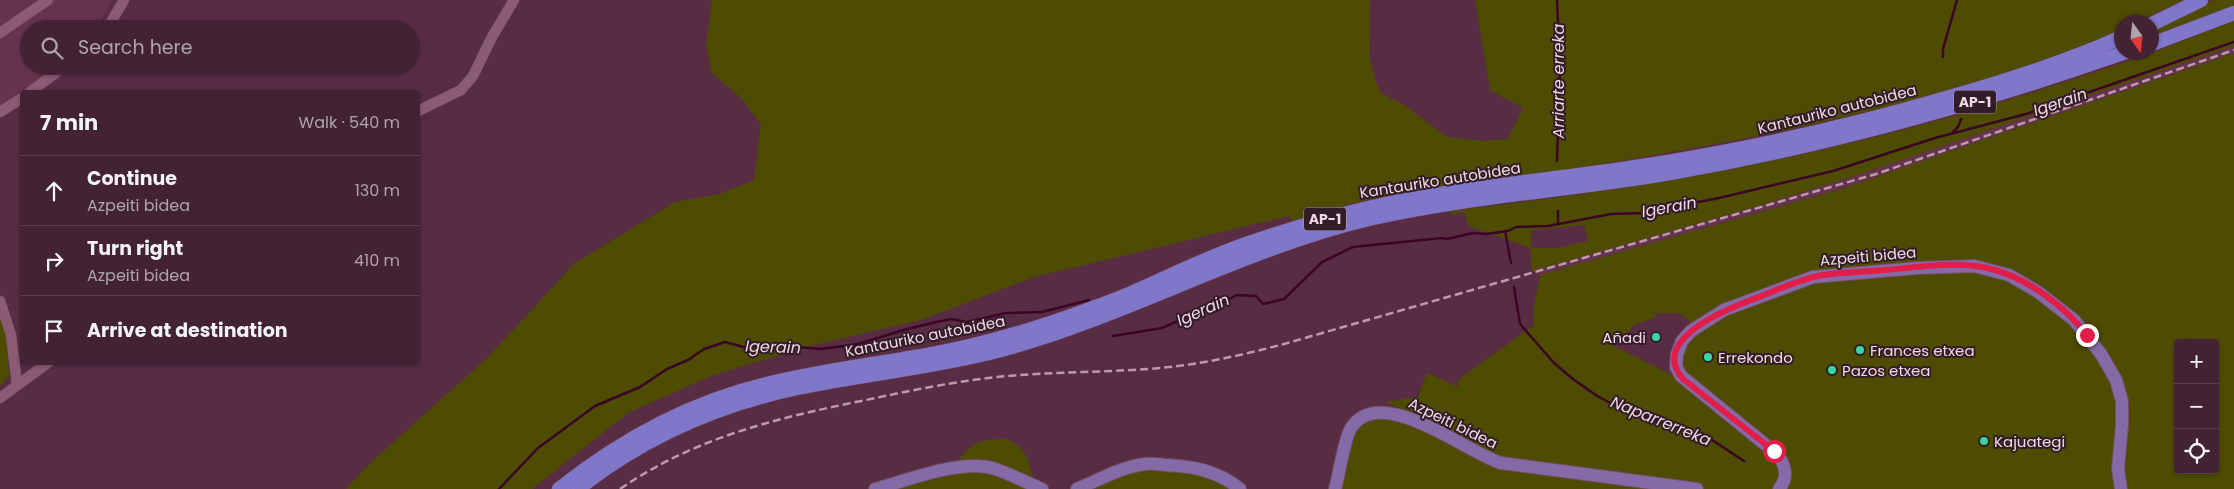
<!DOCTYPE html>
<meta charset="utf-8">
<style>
body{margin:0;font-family:Poppins,sans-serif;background:#492a3b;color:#f1f3f6}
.controls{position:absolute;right:15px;bottom:15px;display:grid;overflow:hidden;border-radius:5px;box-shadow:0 1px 4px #0004}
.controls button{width:45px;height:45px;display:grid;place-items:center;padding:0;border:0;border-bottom:1px solid #5a3f4e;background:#422233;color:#f1f3f6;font:25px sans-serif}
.compass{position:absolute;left:2114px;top:15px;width:45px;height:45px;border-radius:50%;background:#422233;box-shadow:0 1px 4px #0004;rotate:165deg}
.stop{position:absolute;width:15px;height:15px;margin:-11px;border:4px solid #e11d48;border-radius:50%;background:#fff}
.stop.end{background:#e11d48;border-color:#fff;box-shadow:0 1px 5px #0008}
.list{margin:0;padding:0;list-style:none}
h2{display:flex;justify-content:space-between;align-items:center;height:65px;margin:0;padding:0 20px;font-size:21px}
h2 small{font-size:16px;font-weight:400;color:#aea4ac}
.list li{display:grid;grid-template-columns:32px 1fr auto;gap:15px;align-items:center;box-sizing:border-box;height:70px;padding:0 20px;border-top:1px solid #5a3f4e}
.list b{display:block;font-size:19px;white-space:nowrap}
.list p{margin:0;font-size:16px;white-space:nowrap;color:#aea4ac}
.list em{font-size:16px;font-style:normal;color:#aea4ac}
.icon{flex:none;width:28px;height:28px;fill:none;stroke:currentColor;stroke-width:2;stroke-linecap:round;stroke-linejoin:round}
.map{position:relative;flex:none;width:2234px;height:489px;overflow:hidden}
.search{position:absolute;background:#422233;box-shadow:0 1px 4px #0004;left:20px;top:20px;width:400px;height:55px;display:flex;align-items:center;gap:12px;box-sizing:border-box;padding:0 18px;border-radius:28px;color:#aea4ac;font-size:19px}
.panel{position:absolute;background:#422233;box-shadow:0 1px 4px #0004;left:20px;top:90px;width:400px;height:275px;border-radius:5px}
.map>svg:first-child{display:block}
.built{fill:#66334f}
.green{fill:#4e4c00;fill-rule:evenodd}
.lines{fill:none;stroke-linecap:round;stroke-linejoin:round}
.stream{stroke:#3c0527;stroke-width:2.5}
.minor-casing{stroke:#734e62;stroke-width:11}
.major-casing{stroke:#734e62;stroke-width:14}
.highway-casing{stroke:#734e62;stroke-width:15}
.minor{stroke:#8b5b74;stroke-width:10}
.major{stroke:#846ba8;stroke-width:12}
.highway{stroke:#8076ca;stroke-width:14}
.rail{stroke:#bb9aaa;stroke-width:2.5;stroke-dasharray:8 4;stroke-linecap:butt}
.route{stroke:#e11d48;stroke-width:6}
.poi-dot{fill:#39d4a5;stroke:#311d27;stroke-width:2}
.labels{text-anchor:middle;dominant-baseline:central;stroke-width:4;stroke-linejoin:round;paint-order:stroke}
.shield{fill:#311d27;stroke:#b99fab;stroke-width:1}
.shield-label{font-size:14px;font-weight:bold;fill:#f3d7e4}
.street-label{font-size:15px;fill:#f3d7e4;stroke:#311d27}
.poi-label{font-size:15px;fill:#f3d7e4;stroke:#311d27;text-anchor:start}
.water-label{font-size:16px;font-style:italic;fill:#f3d6e4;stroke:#311d27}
</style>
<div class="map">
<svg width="2234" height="489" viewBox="0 0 2234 489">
<rect width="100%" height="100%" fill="#582d44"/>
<!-- built -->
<g class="built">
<path d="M0,0H112L97,29H29V66H56L0,108Z"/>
<path d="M2234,46V53L1841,189L1540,275L1532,271L1755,207L1858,175Z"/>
</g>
<!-- green -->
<g class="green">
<path d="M712,0H1370L1369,54L1376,83L1381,93L1404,105L1447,137L1484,141L1508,139L1523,108L1490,90L1475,0H2184L2137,22H2122L2121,30C1949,102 1762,138 1578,168C1529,177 1479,180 1430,188C1383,194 1337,207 1292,221L1289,216L1034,277L921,320L809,346L711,376L628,413L532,489H346L366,467L488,357L575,263L675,202L720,194L754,180L761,125L743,100L712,73L706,45Z"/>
<path d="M2214,0H2234V7L2152,38V30Z"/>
<path d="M2234,21V46L1858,175L1755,207L1532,271L1530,248L1469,226L1463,211L1453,216L1449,211C1585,195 1721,175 1855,142C1955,118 2054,87 2151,53C2177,43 2207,31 2234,21ZM1584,225L1588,241L1557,248H1531V230Z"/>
<path d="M2234,53V489H1331L1356,425L1408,412L1386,402L1418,397L1427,373L1458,387V380L1534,325V306L1540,275L1841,189ZM1655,313H1679L1696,326L1676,367L1684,381L1612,345L1632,328V326L1656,317ZM2178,343H2215V470H2178Z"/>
<path d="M0,318L6,334L9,376L0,386Z"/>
<path d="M1005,439C1033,449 1026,467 1038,489H891L949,476C966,448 970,439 1005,439Z"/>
<path d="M1166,467L1212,477L1230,489H1084L1129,471Z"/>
</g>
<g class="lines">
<!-- stream -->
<g class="stream">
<path d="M1557,0L1560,64L1557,161"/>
<path d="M1943,57V49L1957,0"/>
<path d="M1953,132L1958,127L1961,119"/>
<path d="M1558,211V224"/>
<path d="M1505,231L1511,263"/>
<path d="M1514,287L1520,324L1554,363L1573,379L1597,396L1620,408L1709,438L1744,461"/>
<path d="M1113,336L1162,328L1198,312L1212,308L1237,295L1256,296L1263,304L1284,299L1322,262L1353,247L1442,238L1447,239L1473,233L1486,234L1508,231L1516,227L1548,226L1611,214L1642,213L1719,198L1833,171L1935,138L2026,114L2234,42"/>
<path d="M499,489L538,448L595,406L640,387L667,369L688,360L704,349L725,342L747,348L762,344L820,349L836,347L858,344L907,329L941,321L951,319L967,322L1006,313L1042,312L1089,300"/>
</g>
<defs>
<g id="minor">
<path d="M107,29L124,0"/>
<path d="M0,33L48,0"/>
<path d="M30,92L65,66"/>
<path d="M418,111L461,90L473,76L492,37L514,0"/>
<path d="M0,112L22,98"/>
<path d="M0,301L11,335L17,385"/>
<path d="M0,398L49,362"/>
</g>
<g id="major">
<path d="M875,489C906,481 961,459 992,468C1009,473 1025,482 1042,489"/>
<path d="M1077,489C1099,480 1121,467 1145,464C1151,463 1158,464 1165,465C1193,466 1218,471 1240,489"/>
<path d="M1335,489C1339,475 1344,441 1350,430C1377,380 1467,453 1501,463L1697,489"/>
<path d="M1779,489C1789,477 1786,466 1777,454L1681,376L1676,367L1677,354L1682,341L1691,331L1724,310L1813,277L1917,268L1974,266L2009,275L2038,292L2074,320L2101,354L2116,380L2122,401V425L2118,469L2121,489"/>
</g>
<g id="highway">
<path d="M2152,24L2201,0"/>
<path d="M2152,44L2234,13"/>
<path d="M559,489C622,439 692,401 771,383C845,365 923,360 997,339C1039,328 1081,313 1122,297C1162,280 1201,260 1243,245C1287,230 1331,216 1377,206C1460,187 1545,181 1629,168C1735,152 1840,129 1943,99C2003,82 2064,63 2122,37"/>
<path d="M578,489C642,438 718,405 797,388C864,374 931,368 997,351C1126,317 1243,248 1373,218C1470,196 1572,190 1670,173C1826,146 1977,104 2126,52"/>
</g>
</defs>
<!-- minor casing -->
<use href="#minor" class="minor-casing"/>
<!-- major casing -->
<use href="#major" class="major-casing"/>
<!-- highway casing -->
<use href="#highway" class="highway-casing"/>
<!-- minor -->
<use href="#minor" class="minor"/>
<!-- major -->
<use href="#major" class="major"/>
<!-- highway -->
<use href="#highway" class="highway"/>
<!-- rail -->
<path class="rail" d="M620,489C696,437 777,418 866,400C917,389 967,379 1019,375C1062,372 1104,372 1147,369C1194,366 1239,356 1284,344L1876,174L2234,50"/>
</g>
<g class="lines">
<!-- route -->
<path class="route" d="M1774,451L1683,379C1646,337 1737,305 1764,295C1781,288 1799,280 1818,276C1840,272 1863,272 1886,270C1921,267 1960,260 1995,270C2030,280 2065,307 2087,335"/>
</g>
<!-- markers -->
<g class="poi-dot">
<circle cx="1656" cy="337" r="5"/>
<circle cx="1860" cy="350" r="5"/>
<circle cx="1708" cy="357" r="5"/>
<circle cx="1832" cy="370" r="5"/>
<circle cx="1984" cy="441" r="5"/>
</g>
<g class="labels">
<!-- shield labels -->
<g class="shield">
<rect x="1954" y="90.5" width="42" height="23" rx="4"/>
<rect x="1304" y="207.5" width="42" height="23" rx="4"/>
</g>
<g class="shield-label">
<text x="1975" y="102">AP-1</text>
<text x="1325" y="219">AP-1</text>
</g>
<!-- street labels -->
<g class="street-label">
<text transform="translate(1837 109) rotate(-14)">Kantauriko autobidea</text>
<text transform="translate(1440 180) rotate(-9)">Kantauriko autobidea</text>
<text transform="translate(1868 256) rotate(-5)">Azpeiti bidea</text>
<text transform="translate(925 336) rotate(-11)">Kantauriko autobidea</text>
<text transform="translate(1453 423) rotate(26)">Azpeiti bidea</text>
</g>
<!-- poi labels -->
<g class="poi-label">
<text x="1646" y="337" text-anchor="end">Añadi</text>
<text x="1870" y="350">Frances etxea</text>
<text x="1718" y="357">Errekondo</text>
<text x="1842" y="370">Pazos etxea</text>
<text x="1994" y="441">Kajuategi</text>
</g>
<!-- water labels -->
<g class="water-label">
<text transform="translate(1558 81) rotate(-90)">Arriarte erreka</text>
<text transform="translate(2060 102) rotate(-19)">Igerain</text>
<text transform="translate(1669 207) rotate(-10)">Igerain</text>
<text transform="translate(1203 310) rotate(-24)">Igerain</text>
<text transform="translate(773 347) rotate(2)">Igerain</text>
<text transform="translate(1661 421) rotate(22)">Naparrerreka</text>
</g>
</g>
</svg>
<div class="controls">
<button>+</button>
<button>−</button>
<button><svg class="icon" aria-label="locate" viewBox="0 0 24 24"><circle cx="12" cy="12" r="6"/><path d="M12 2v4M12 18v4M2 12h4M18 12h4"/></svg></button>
</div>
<svg class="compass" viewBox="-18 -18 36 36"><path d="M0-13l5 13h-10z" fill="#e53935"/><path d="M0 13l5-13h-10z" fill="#aea4ac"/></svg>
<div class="stop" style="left:1774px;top:451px"></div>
<div class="stop end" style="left:2087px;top:335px"></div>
<div class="search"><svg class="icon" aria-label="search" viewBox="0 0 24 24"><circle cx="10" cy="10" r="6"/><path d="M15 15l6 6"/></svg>Search here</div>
<section class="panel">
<h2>7 min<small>Walk · 540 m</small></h2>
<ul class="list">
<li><svg class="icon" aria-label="ahead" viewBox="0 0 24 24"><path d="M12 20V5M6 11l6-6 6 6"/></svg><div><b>Continue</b><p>Azpeiti bidea</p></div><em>130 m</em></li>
<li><svg class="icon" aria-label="right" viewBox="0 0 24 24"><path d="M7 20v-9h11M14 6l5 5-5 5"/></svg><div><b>Turn right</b><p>Azpeiti bidea</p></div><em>410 m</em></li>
<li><svg class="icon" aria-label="arrive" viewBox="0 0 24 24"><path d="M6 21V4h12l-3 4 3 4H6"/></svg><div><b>Arrive at destination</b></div></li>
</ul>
</section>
</div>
